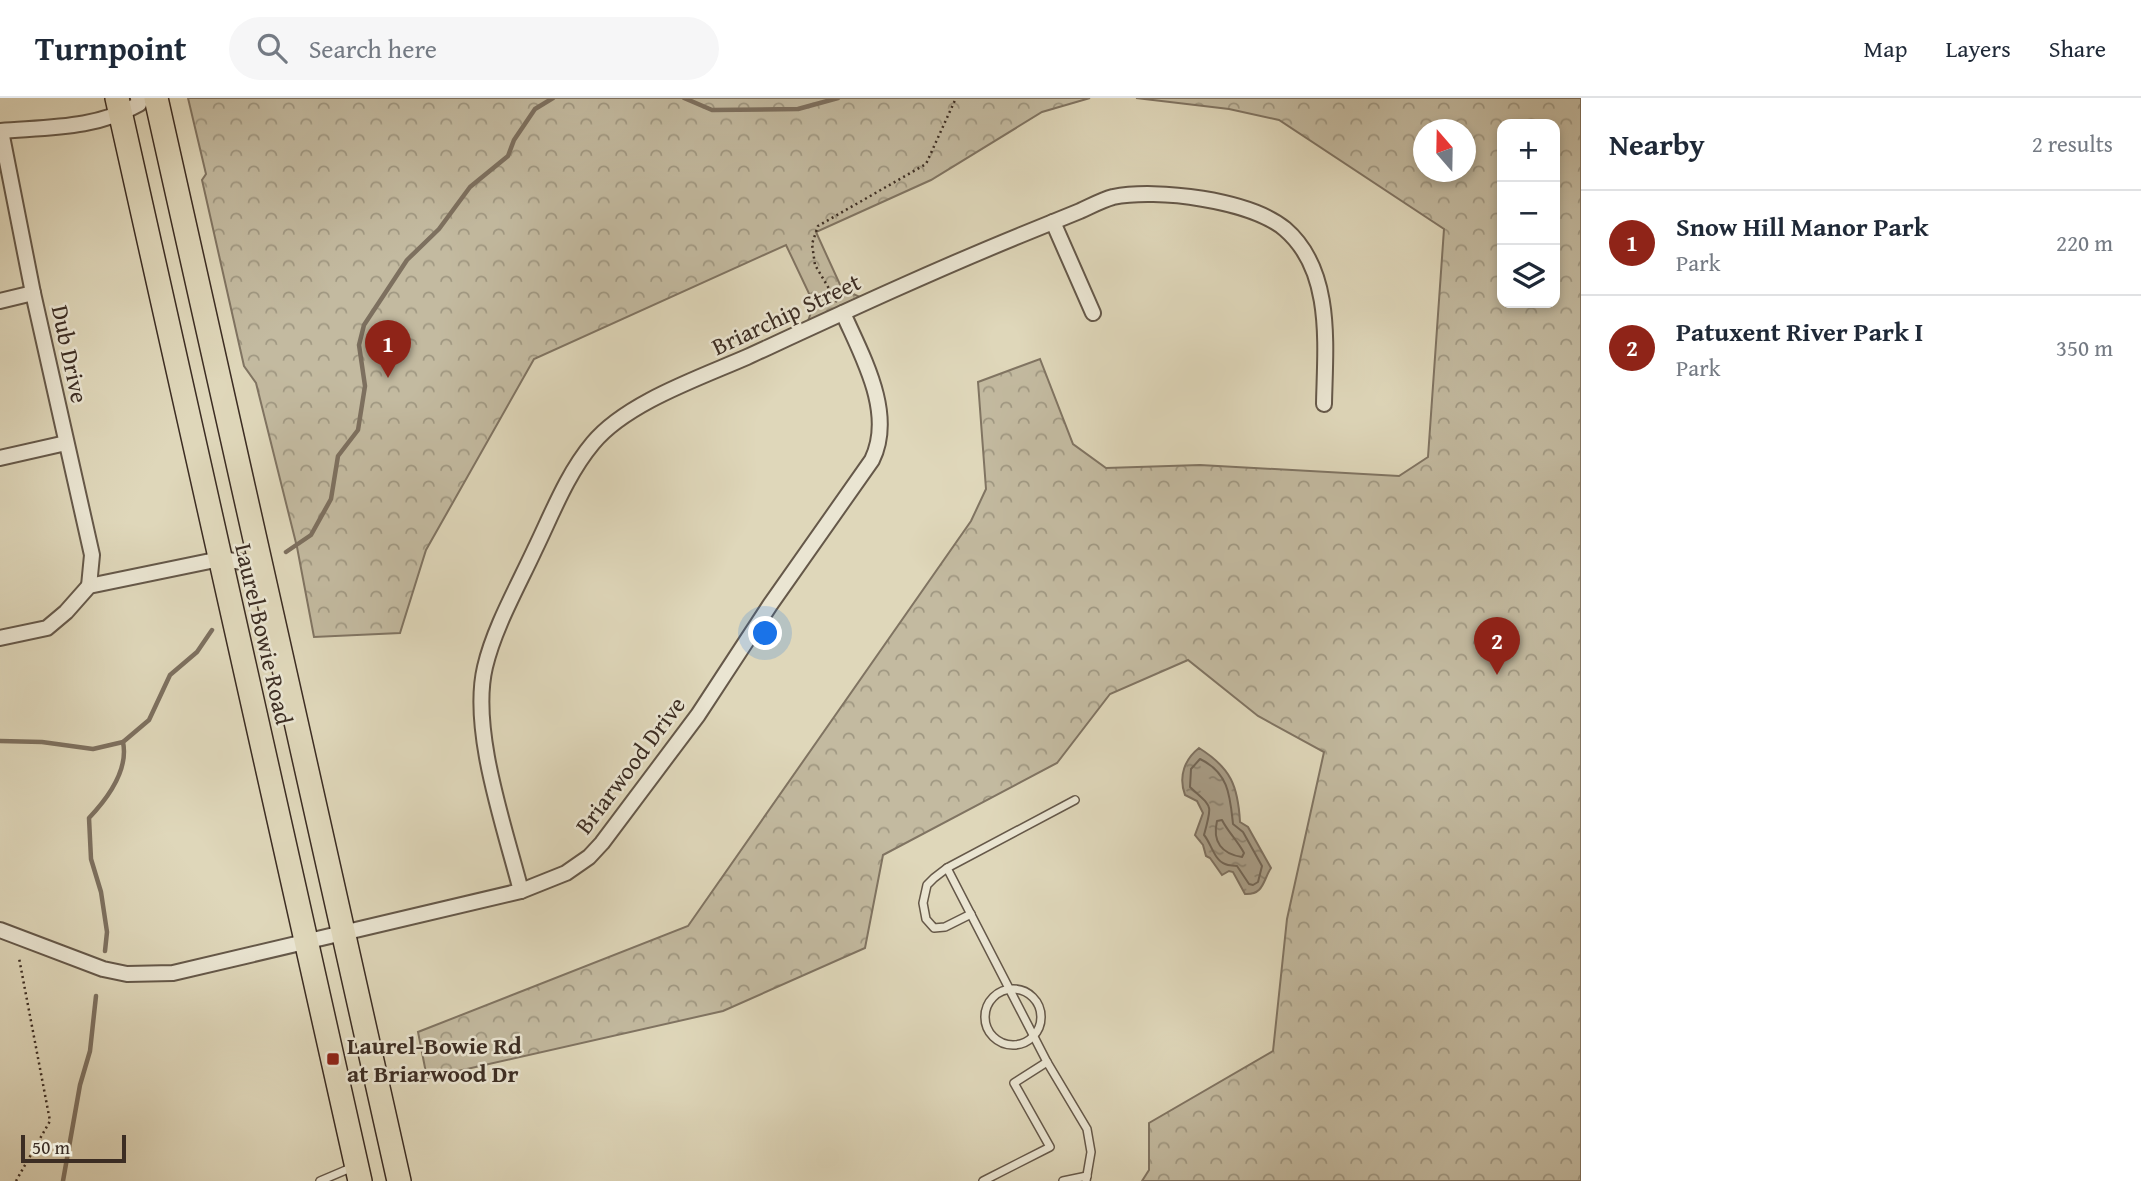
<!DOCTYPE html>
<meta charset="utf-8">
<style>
body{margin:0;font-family:"Gentium Book Plus",serif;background:#f6f6f7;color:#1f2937}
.controls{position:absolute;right:21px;top:21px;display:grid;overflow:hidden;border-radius:14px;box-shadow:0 4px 10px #0003}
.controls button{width:63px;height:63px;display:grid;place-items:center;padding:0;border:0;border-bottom:2px solid #e0e1e3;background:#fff;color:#1f2937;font:35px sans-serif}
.compass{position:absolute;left:1413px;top:21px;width:63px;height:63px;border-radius:50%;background:#fff;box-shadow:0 4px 10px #0003;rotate:340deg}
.scale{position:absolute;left:21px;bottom:18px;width:105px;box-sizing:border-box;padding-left:7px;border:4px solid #3c2d23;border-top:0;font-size:19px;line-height:24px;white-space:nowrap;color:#3c2d23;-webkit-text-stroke:5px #eae5d2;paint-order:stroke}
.you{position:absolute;left:766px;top:536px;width:24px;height:24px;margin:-18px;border:5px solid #fff;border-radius:50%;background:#1a73e8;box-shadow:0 0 0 10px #1a73e833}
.badge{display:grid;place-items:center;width:46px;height:46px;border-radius:50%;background:#8f2418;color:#fff;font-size:23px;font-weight:700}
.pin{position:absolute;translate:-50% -58px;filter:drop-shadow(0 2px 4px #0008)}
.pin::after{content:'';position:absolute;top:37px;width:24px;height:21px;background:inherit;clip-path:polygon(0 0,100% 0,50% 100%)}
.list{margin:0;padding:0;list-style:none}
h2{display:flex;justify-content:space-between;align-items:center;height:91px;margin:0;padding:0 28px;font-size:30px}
h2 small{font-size:23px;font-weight:400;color:#747a83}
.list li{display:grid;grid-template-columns:46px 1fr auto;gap:21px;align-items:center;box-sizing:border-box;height:105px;padding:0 28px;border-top:2px solid #e0e1e3}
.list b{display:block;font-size:26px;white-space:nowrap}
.list p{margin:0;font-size:23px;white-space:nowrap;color:#747a83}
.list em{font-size:23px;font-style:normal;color:#747a83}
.icon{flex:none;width:38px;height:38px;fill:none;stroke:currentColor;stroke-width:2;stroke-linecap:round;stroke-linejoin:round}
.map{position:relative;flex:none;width:1581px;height:1083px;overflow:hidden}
header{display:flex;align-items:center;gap:42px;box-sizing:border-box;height:98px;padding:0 35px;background:#fff;border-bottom:2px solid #e0e1e3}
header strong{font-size:33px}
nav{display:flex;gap:38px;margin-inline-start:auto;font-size:24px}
.search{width:490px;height:63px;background:#f6f6f7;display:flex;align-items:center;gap:18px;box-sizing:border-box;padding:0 24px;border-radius:38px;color:#747a83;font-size:26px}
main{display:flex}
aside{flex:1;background:#fff}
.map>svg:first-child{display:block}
.forest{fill:url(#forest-crowns);stroke:#807462;stroke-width:2;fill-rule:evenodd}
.water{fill:url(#water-ripples);stroke:#7d705f;stroke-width:2}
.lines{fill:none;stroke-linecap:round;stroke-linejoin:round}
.shore{stroke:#726555;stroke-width:2}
.stream{stroke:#7d705f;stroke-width:4.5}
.service-casing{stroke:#655849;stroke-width:10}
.minor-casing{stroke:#655849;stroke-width:18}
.primary-casing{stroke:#3c2d23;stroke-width:26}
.path{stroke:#3c2d23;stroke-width:2.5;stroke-dasharray:2 3.5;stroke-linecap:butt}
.service{stroke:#eae5d2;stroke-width:7}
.minor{stroke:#eae5d2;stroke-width:14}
.primary{stroke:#dfd7ba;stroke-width:23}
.poi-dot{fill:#8f2418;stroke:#eae5d2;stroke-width:2.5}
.labels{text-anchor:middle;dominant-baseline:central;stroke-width:5;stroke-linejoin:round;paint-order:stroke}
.street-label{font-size:24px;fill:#3c2d23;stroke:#eae5d2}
.poi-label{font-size:24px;font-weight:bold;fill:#3c2d23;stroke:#eae5d2;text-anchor:start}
</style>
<header>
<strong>Turnpoint</strong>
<div class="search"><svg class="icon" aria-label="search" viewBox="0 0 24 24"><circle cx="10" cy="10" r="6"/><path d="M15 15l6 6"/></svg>Search here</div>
<nav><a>Map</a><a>Layers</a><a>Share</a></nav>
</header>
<main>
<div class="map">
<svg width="1581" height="1083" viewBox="0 0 1581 1083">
<defs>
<pattern id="forest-crowns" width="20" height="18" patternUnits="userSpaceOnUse" patternTransform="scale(1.75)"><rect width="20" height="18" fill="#c3baa0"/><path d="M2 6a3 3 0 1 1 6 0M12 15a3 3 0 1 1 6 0" fill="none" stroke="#a09882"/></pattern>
<pattern id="water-ripples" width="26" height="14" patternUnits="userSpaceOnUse" patternTransform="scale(1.75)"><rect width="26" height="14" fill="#a89d87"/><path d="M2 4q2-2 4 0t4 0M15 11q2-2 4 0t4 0" fill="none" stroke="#8a806e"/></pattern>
</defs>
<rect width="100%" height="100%" fill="#dfd7ba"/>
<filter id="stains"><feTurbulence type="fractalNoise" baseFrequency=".00286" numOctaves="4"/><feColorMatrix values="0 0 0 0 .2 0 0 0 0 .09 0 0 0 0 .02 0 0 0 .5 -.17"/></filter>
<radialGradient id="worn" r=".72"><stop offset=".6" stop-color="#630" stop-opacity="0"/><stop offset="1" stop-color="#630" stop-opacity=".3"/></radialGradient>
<!-- forest -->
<g class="forest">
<path d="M188,0H1090L1042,14L931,82L816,134L842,191L860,199L808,223L814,206L786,147L534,261L426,452L400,535L314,539L297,449L256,285L244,268L202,82L206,76Z"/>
<path d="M1136,0H1581V1083H1142L1149,1072V1025L1273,953L1287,821L1324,654L1258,618L1188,562L1110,596L1057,665L883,757L865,850L723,913L427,980L418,934L688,828L971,423L986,391L978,284L1040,261L1073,346L1106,370L1200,367L1399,378L1428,359L1444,131L1279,22L1229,11ZM1555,26V205H1502V26ZM1423,32H1465V74H1423Z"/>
</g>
<!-- water -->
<path class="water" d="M1199,650C1231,670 1238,688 1240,724L1248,729L1271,770C1263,782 1264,797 1245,796L1233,774L1229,773L1222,777L1210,760L1206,758L1203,747L1195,737L1203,715L1197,703L1185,697C1178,678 1185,661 1199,650Z"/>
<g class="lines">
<!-- shore -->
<g class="shore">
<path d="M1200,661C1229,675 1230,698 1233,726L1243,734L1262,768L1258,784L1253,787L1249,786L1237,768C1233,767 1229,768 1225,766C1214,762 1211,745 1204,737C1213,704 1212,710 1190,689L1191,671Z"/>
<path d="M1222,722C1228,734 1237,742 1244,755L1242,759C1222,756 1212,744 1217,723Z"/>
</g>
<!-- stream -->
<g class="stream">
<path d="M684,0L712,12L798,11L838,0"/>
<path d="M286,454L311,437L331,401L338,358L358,332L365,288L359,247L364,227L407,162L439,131L470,89L508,58L514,42L535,11L553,0"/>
<path d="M0,643L42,644L93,651L123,644"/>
<path d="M105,853L107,834L101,794L91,761L89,720C107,701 129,673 123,644L149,622L170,577L197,554L212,532"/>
<path d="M63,1083L80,987L90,953L96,898"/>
</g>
<defs>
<g id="service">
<path d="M947,770L1047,964L1087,1031L1091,1054L1086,1083"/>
<path d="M971,816L945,829L934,830L926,821L923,805L927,787L934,780L947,770L1075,702"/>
<circle cx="1013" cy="919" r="28"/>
<path d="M320,1083L353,1069"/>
<path d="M983,1083L1050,1049L1014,985L1047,964"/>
<path d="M1063,1083L1087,1078"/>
</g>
<g id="minor">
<path d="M0,33C47,29 96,31 139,6L138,0"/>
<path d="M1,33L33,195L92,457L89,488"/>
<path d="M1053,124L1093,215"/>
<path d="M0,203L33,195"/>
<path d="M0,360L66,345"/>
<path d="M0,540L47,530L66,514L89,488L220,461L243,464L262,488"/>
<path d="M521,793C505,730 470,632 485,569C494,530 518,488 535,451C552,416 567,376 593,345C626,305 699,280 747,259C838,217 928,175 1021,137C1041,129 1060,121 1080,113C1091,108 1102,102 1113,99C1157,90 1250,102 1285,131C1334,173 1325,249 1324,306"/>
<path d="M0,832L103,871L127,876L173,875L521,793L566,775L589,759L602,745L698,617L770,507L872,362C895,315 862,258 843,215"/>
</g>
<g id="primary">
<path d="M117,0L360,1083"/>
<path d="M156,0L399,1083"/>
</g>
</defs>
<!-- service casing -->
<use href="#service" class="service-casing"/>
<!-- minor casing -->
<use href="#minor" class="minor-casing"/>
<!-- primary casing -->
<use href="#primary" class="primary-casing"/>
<!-- path -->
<g class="path">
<path d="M837,204L815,167L812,146L818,128L926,66L956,0"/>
<path d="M16,1083L50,1023L19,860"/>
</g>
<!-- service -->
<use href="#service" class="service"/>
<!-- minor -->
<use href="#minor" class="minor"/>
<!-- primary -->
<use href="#primary" class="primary"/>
</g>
<!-- markers -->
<rect class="poi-dot" x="326" y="954" width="14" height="14" rx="3.5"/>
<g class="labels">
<!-- street labels -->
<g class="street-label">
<text transform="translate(786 216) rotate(-25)">Briarchip Street</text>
<text transform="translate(70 256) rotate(78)">Dub Drive</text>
<text transform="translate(264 536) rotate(77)">Laurel Bowie Road</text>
<text transform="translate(630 667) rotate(-53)">Briarwood Drive</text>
</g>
<!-- poi labels -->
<g class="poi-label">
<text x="347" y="947">Laurel-Bowie Rd<tspan x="347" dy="28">at Briarwood Dr</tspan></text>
</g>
</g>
<rect width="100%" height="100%" filter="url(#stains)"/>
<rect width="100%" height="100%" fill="url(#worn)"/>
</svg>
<div class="controls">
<button>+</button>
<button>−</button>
<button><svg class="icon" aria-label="layers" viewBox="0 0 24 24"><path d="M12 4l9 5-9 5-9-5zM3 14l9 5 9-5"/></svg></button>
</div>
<svg class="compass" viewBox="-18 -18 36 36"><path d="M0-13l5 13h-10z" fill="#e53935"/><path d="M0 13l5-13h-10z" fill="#747a83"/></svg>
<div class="scale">50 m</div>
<div class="you"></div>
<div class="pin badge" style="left:388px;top:280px">1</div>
<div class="pin badge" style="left:1497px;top:577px">2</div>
</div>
<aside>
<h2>Nearby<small>2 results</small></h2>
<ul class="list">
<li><span class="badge">1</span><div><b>Snow Hill Manor Park</b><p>Park</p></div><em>220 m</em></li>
<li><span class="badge">2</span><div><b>Patuxent River Park I</b><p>Park</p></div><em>350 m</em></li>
</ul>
</aside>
</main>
